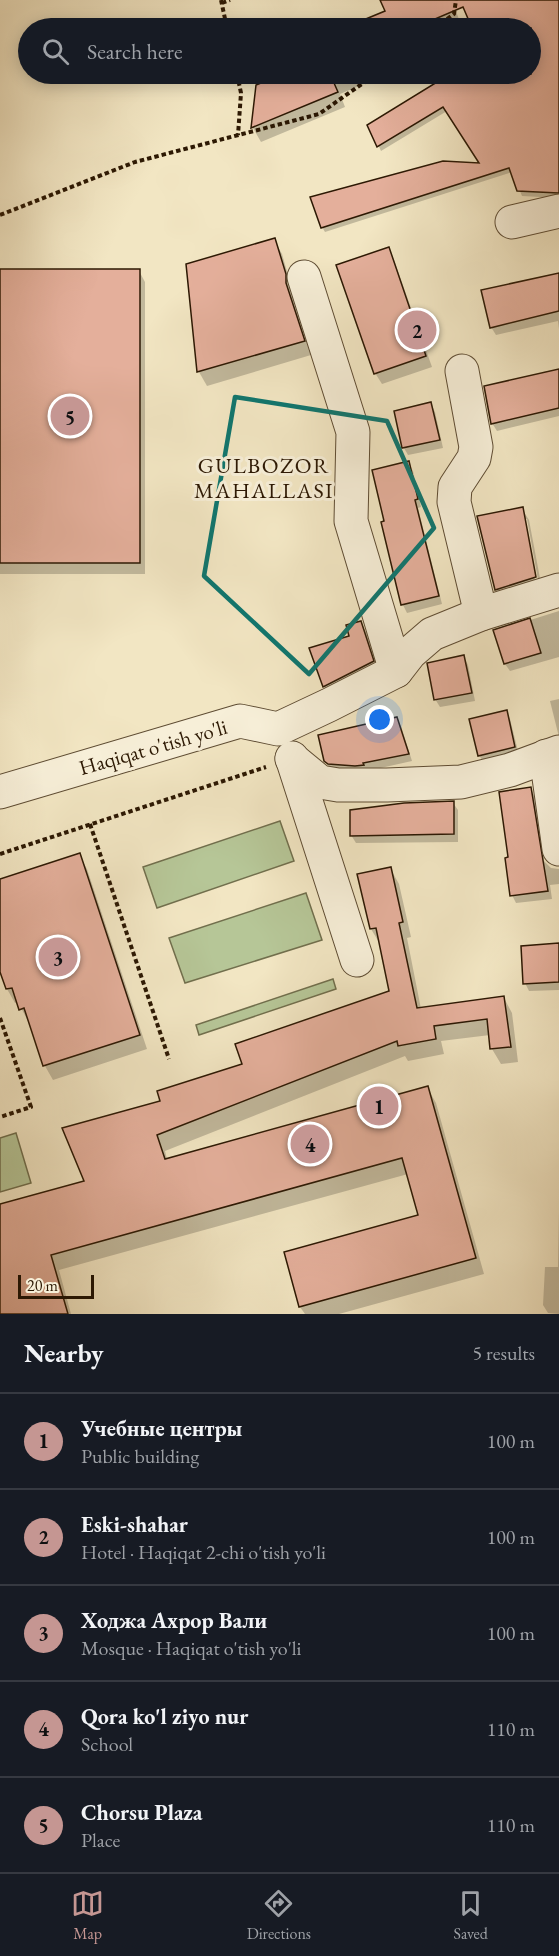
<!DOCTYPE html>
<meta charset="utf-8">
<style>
body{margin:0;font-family:"EB Garamond",serif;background:#20242c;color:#f1f3f6}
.scale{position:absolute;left:18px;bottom:15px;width:76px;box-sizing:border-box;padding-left:6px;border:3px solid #2c1803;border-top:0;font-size:16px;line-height:21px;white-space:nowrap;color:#2c1803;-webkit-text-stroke:4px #f7efd8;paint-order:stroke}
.you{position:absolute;left:380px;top:720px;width:21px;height:21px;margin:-15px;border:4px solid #fff;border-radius:50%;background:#1a73e8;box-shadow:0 0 0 9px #1a73e833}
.badge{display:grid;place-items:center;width:39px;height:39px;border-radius:50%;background:#c59692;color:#111;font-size:20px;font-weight:700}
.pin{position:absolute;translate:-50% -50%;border:3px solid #fff;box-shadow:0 2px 6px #0006}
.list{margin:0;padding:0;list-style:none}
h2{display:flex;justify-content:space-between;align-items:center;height:78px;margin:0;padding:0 24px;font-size:26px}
h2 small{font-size:20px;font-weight:400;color:#9ea1a6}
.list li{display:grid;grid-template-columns:39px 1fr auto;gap:18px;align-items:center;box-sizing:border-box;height:96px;padding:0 24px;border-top:2px solid #363941}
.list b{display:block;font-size:22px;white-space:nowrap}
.list p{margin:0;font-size:20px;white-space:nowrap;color:#9ea1a6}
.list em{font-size:20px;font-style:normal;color:#9ea1a6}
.icon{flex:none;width:33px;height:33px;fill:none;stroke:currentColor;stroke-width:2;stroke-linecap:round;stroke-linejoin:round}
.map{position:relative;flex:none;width:559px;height:1314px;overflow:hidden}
.search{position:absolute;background:#171b24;box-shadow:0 3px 15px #0003;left:18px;right:18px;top:18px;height:66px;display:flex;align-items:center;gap:15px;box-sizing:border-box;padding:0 21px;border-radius:33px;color:#9ea1a6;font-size:22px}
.sheet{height:558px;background:#171b24}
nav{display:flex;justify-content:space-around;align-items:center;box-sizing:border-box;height:84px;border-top:2px solid #363941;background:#171b24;font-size:16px;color:#9ea1a6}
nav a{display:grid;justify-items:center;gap:3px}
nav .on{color:#c59692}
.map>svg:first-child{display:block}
.green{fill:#b6c697;stroke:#716f4d;stroke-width:1.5}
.shadow{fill:#0003;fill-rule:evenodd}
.building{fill:#e4af9b;stroke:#2c1803;stroke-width:1.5}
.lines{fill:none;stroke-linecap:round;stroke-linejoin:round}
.minor-casing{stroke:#5e4c33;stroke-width:35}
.path{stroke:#2c1803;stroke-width:4;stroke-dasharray:4.5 3;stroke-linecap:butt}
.minor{stroke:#f7efd8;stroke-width:33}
.marked{fill:none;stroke:#0f766e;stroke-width:4.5;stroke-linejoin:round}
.labels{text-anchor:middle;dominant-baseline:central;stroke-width:6;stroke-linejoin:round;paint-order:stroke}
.street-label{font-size:21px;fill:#2c1803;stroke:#f7efd8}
.neighbourhood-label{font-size:22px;letter-spacing:1.5px;fill:#2c1803;stroke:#f7efd8}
</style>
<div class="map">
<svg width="559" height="1314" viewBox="0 0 559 1314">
<rect width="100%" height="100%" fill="#f2e6c3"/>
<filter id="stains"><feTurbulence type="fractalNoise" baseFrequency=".00333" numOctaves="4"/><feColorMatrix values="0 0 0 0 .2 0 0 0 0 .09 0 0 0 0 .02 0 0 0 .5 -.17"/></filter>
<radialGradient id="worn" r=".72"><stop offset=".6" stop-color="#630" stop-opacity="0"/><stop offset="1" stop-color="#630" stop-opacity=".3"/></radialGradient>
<!-- green -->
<g class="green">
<path d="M280,821L294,861L157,908L143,867Z"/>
<path d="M306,893L322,940L185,983L169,938Z"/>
<path d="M333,979L336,989L199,1035L196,1025Z"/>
<path d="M16,1133L31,1183L0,1192V1138Z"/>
</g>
<!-- shadow -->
<g class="shadow">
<path d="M382,0H452L461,25L453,28H347L387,12Z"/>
<path d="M475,0H559V198L522,196L512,172L325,232L322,227L481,165L447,111L381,151L369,125L453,74H530V28H474L472,25Z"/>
<path d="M287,74H387L340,94L345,107L261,142L253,128L257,86Z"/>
<path d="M274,240L282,254L311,355L207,386L199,372L187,265Z"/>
<path d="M388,249L394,260L432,367L382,384L375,373Z"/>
<path d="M0,271H139L145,282V574H0Z"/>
<path d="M559,274V329L558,321L496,335L491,327Z"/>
<path d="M559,369V416L497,431L492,423L543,374V372Z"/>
<path d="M431,404L435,412L443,448L408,455L404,448L395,412Z"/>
<path d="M408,463L413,471L421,507L418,508L442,604L407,613L403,605L383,523L385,522Z"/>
<path d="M522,509L529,520L542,589L502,601L496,590ZM523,519H527L539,585H536Z"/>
<path d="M559,611V657L510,671L505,664L495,631Z"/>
<path d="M361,622L367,634L379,673L331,698L324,687L311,649L351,637Z"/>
<path d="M464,657L468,665L475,701L440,707L435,699Z"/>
<path d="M559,699V737L550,701Z"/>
<path d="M506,712L510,719L519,755L484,763L479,755Z"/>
<path d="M396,719L401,726L412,761L367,771L330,769L325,760Z"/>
<path d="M531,789L535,797L544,861L551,868L559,869V884L550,885L552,899L516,903L512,895L509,859Z"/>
<path d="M453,803L458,810V842L356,843L351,835Z"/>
<path d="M79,855L87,869L147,1049L53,1080L45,1066L30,1023H29L18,1002L15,1003L7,989L0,967V881Z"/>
<path d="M390,868L399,884L411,937L407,938L421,1009L504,998L512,1013L518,1062L501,1064L492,1049L490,1035L441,1041L444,1054L408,1061L405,1056L165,1151L167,1159L427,1087L436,1103L484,1274L339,1314H305L300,1307L285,1253L420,1216L408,1174L59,1270L71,1314H3L0,1303V1205L86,1182L162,1102L244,1065L391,992L380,944L371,929Z"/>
<path d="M559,945V990L529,991L525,983Z"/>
<path d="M559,1211V1314L548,1313L543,1305L545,1267H558Z"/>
</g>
<!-- building -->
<g class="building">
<path d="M380,0H559V193L517,191L509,168L321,228L310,197L443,161L479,163L443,107L377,147L367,125L450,74H531V28H472L463,7L414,28H344L385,11Z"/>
<path d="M283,74H330L338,92L251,128L256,85Z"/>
<path d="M275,238L286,274V283L305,341L197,372L186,264Z"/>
<path d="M389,247L426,356L374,374L336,265Z"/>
<rect x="0" y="269" width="140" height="294"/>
<path d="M559,273V311L490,328L481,290Z"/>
<path d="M559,369V408L491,424L484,386Z"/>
<path d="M431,402L440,440L402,448L394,411Z"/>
<path d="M409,461L418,499L415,500L439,596L401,605L381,522L384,521L372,470Z"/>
<path d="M523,507L536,577L495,590L477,516Z"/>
<path d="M530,618L541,653L504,664L493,630Z"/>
<path d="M361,621L374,661L323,687L309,648L349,636L346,625Z"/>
<path d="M464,655L472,693L434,700L427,663Z"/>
<path d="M507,710L515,747L478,756L469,719Z"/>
<path d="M397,717L409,754L363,763L364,765L355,766L328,764L324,761L318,735Z"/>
<path d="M531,787L548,891L510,896L505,858L508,857L499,792Z"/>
<path d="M454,801V834L350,836V810L404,803Z"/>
<path d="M80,853L140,1035L43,1066L24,1008L19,1010L12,988L6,989L0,972V879Z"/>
<path d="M391,867L403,922L399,923L417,1008L504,996L511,1047L490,1049L487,1019L434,1026L436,1039L398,1046L397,1041L157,1135L165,1159L428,1086L476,1258L299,1307L284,1252L418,1215L402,1158L51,1255L68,1314H0V1204L84,1181L62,1128L160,1101L157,1091L242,1064L235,1044L389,991L376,928L370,929L357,874Z"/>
<path d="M559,943V982L523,984L521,946Z"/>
</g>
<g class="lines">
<defs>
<g id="minor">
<path d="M512,222L559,211"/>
<path d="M304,277L353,432L351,521L396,671"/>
<path d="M462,371L476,447L474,458L455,487L454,502L481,614"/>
<path d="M546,756L559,849"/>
<path d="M292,758L357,960"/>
<path d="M292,759L320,782L338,785H387L461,782L510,770L559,752"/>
<path d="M0,792L240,721L278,729L329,705L396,671L410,653L432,634L481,614L559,590"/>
</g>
</defs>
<!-- minor casing -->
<use href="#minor" class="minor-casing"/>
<!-- path -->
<g class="path">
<path d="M221,0L227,28"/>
<path d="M222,3L230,0"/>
<path d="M435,28L454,14L456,0"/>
<path d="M237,74L241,93L238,135"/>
<path d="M0,215L135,162L319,114L376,74"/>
<path d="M90,824L169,1059"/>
<path d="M0,854L266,767"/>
<path d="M0,1018L31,1107L0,1117"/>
</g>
<!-- minor -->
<use href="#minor" class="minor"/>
</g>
<!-- marked area -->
<path class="marked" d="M235,397L387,421L434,528L309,674L204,576Z"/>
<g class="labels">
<!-- street labels -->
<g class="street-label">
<text transform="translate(153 747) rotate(-16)">Haqiqat o'tish yo'li</text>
</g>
<!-- neighbourhood labels -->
<g class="neighbourhood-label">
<text x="264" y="465">GULBOZOR<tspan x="264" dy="25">MAHALLASI</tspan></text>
</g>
</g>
<rect width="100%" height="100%" filter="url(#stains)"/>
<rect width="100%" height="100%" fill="url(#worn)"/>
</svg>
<div class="scale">20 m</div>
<div class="you"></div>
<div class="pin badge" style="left:379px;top:1106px">1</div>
<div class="pin badge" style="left:417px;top:330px">2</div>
<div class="pin badge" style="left:58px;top:957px">3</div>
<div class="pin badge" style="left:310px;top:1144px">4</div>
<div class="pin badge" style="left:70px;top:416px">5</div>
<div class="search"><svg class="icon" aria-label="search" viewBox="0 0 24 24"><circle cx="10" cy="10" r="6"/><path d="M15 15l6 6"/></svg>Search here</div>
</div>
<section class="sheet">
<h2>Nearby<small>5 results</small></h2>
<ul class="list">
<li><span class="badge">1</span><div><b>Учебные центры</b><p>Public building</p></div><em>100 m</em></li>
<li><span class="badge">2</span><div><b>Eski-shahar</b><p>Hotel · Haqiqat 2-chi o'tish yo'li</p></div><em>100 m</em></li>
<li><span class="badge">3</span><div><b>Ходжа Ахрор Вали</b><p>Mosque · Haqiqat o'tish yo'li</p></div><em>100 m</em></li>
<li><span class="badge">4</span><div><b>Qora ko'l ziyo nur</b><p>School</p></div><em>110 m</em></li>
<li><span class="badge">5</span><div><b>Chorsu Plaza</b><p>Place</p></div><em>110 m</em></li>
</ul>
</section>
<nav>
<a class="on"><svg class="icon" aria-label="map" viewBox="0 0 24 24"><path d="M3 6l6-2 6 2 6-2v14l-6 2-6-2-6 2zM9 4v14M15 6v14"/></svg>Map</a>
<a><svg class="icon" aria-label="directions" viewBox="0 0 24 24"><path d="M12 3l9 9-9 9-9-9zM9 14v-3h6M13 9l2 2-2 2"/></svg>Directions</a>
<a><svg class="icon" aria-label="saved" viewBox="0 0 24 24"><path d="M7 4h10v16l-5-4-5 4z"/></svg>Saved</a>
</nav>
